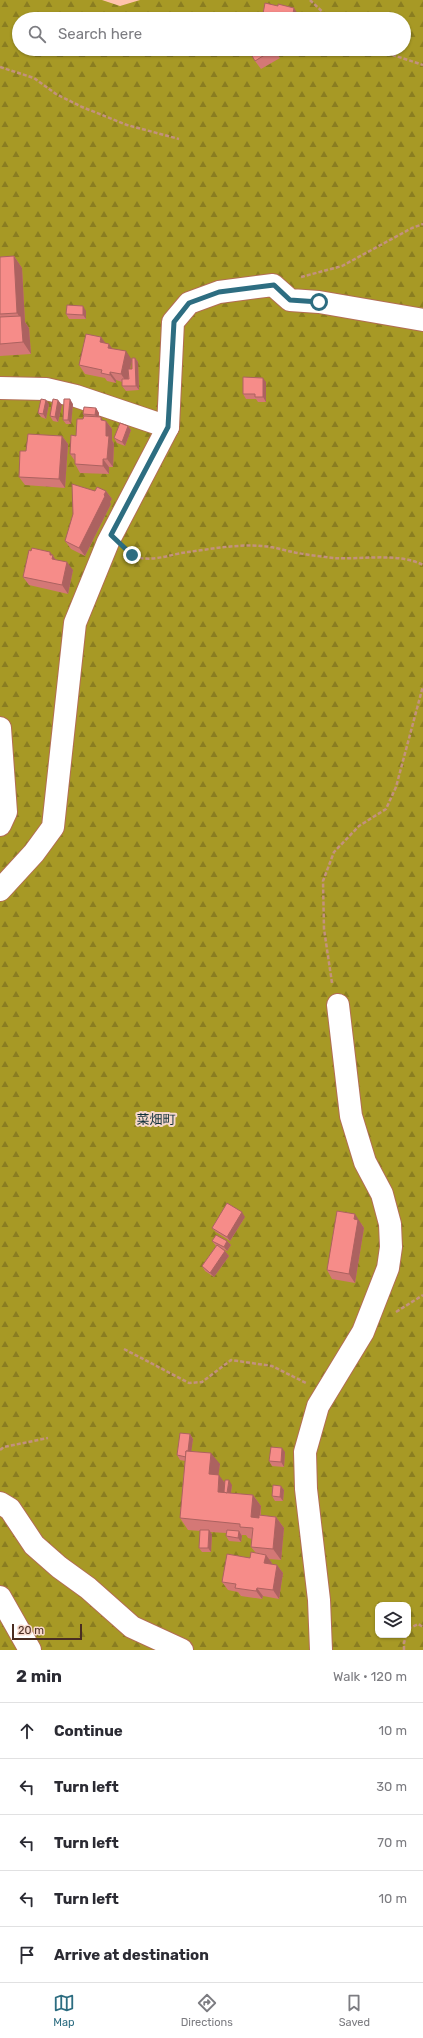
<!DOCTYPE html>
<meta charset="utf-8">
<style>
body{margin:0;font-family:Rubik,"Noto Sans JP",sans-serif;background:#f7f7f7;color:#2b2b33}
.controls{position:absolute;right:12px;bottom:12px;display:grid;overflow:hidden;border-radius:8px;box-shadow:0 1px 3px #0004}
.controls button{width:36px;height:36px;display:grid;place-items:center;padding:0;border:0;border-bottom:1px solid #e1e1e2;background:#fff;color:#2b2b33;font:20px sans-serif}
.scale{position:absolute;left:12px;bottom:10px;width:70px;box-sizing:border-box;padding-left:4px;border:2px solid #4a2d22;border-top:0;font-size:11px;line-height:14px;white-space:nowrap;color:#4a2d22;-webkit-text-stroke:3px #f7d8cc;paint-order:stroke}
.stop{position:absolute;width:12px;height:12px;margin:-9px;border:3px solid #2d6d81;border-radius:50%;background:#fff}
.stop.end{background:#2d6d81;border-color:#fff;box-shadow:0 1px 4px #0008}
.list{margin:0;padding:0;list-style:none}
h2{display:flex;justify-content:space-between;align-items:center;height:52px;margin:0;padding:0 16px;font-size:17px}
h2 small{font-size:13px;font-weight:400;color:#7c7c81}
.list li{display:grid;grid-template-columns:26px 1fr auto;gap:12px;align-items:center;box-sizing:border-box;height:56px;padding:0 16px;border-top:1px solid #e1e1e2}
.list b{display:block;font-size:15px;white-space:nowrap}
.list em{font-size:13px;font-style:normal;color:#7c7c81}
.icon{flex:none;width:22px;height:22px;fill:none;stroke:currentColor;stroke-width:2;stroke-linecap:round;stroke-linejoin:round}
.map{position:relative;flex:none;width:423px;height:1650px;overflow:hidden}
.search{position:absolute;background:#fff;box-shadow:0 1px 3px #0004;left:12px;right:12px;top:12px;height:44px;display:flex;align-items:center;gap:10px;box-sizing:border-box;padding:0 14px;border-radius:22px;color:#7c7c81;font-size:15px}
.sheet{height:332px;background:#fff}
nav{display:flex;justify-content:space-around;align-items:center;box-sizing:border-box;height:56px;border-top:1px solid #e1e1e2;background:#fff;font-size:11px;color:#7c7c81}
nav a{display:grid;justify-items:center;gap:2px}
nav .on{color:#2d6d81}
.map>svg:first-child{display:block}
.forest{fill:url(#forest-firs);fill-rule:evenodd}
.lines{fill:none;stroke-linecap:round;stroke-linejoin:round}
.minor-casing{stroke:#b26d53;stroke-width:24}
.path{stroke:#c3917e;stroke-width:2.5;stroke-dasharray:4 2;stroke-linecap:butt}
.minor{stroke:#fff;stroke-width:22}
.wall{fill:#d47876}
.shaded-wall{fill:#ac6260}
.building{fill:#f68c89;stroke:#ac6260}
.route{stroke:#2d6d81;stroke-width:5}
.labels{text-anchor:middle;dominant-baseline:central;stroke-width:4;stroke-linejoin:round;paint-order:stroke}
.neighbourhood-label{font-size:13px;fill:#11303a;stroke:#f7d8cc}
</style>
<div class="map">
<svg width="423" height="1650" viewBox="0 0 423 1650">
<defs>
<pattern id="forest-firs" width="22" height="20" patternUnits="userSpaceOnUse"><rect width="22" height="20" fill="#a79925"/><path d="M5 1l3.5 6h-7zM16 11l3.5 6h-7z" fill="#8a7d20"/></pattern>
</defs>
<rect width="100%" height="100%" fill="#ffc3ab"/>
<!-- forest -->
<path class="forest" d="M0,0H102L120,6L140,0H423V1650H0ZM19,19H404V49H19ZM378,1605H408V1635H378Z"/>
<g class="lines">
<defs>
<g id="minor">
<path d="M0,388L46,389L76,396L168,427"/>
<path d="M0,728L6,812L0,825"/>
<path d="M0,890L34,853L53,827L75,623L108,542L168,427L173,322L189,303L219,292L273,285L290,300L319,302L423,320"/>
<path d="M0,1503L10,1509L34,1545L59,1567L88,1588L132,1627L182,1650"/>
<path d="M0,1597L30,1650"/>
<path d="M321,1650L319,1600L306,1489L305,1452L318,1406L363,1332L388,1268L391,1247L390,1224L382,1194L365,1162L351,1116L338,1005"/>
</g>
</defs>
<!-- minor casing -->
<use href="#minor" class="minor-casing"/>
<!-- path -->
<g class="path">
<path d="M310,0L330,19"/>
<path d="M375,49L423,65"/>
<path d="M0,67L34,78L56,94L82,107L127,125L179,139"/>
<path d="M301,277L342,266L412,228L423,224"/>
<path d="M129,552C144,566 170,554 188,552C211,549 237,544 261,546C271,546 283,550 293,552C306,555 320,556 333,558C361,560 398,552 423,565"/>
<path d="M332,983L324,929L323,881L334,852L359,826L386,809L396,787L423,686"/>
<path d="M396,1312L423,1295"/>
<path d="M124,1349L189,1383L202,1382L231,1360L272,1366L306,1383"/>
<path d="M0,1450L4,1447L48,1438"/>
<path d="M408,1629L418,1624L423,1627"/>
<path d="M404,1650V1643L406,1635"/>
</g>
<!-- minor -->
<use href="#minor" class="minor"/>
</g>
<!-- wall -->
<g class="wall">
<path d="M274,49L280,58L261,69L255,61Z"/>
<path d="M274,49H288L287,56L278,54Z"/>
<path d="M14,256L22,268L25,322L29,328L31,354L0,356V257Z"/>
<path d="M86,311V319H69L66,314Z"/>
<path d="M101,337L105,343L112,349L132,360L130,369H132L135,358L138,362L139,390L126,391L122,386V382L116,380V383L107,381L105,378L85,374L79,365Z"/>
<path d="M266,382V402H258L256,399H246L243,394Z"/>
<path d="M49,404L46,419L41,417L38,413Z"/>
<path d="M73,404L71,424H66L63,420Z"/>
<path d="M62,405L58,422L53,421L50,416Z"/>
<path d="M96,408L99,413V417L103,421H106L112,429V440L114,444L113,467H109V474L80,473L75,464V461L70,454L76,436L84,416L83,414Z"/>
<path d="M128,426L131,430L125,446L117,443L114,438Z"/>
<path d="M62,436L68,444L65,488L25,485L19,477Z"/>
<path d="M95,491H106L112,499L110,502L111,504L85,556L71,549L65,541Z"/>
<path d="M50,552L56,560L73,570L68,594L29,585L23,577Z"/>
<path d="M245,1217L230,1241L216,1232L212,1228Z"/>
<path d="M361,1223L364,1228L355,1283L332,1279L327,1270Z"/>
<path d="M212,1241H227L231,1245L227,1251L221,1248L225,1251L229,1256L214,1277L205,1271L202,1266L216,1246Z"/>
<path d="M190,1434L193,1439L191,1451L220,1464L218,1475L225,1483L232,1485L231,1493L253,1495L261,1506V1515L276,1517L284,1528L281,1560L269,1559L272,1563V1564L277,1565L283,1573L279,1599L263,1596L262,1599L241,1596L238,1592L228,1590L222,1582L256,1553L251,1547L252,1539L248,1538L246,1535H242V1536L241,1542L229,1541L226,1536V1533L210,1532L212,1534L211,1552H202L199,1548L200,1531L188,1530L180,1518L185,1461L180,1460L177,1455Z"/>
<path d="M285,1452L284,1467L272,1466L269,1461Z"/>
<path d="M281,1486L284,1490L283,1501H275L272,1496Z"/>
</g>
<!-- shaded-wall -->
<g class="shaded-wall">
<path d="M294,8L300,17V19H292Z"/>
<path d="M284,49H288L287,56L284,51Z"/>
<path d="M14,256L22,268L25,322L29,328L31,354L23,342L21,319L17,313Z"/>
<path d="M83,306L86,311V319L83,315Z"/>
<path d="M101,337L107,345L100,342Z"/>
<path d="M109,344L115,352L108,348Z"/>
<path d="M126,351L132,360L127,383L121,374Z"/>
<path d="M135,358L138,362L139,390L136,386Z"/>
<path d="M110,372L116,380V383L110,375Z"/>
<path d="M263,378L266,382V402L263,397Z"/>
<path d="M70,399L73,404L71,424L68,420Z"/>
<path d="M46,400L49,404L46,419L43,414Z"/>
<path d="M58,400L62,405L58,422L55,417Z"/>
<path d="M96,408L99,413L98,420L95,415Z"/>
<path d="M101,417L106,425V421L112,429V440L114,444L113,467L107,459L106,436L101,420Z"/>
<path d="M128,426L131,430L125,446L122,442Z"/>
<path d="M62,436L68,444L65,488L59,479Z"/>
<path d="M103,459L109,467V474L103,466Z"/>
<path d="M106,491L112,499L110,502L111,504L85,556L79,548Z"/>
<path d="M50,552L59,564L58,567L50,555Z"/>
<path d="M67,562L73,570L68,594L62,585Z"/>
<path d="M242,1212L245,1217L230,1241L227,1237Z"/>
<path d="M355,1214L364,1228L355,1283L349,1274Z"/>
<path d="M227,1241L231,1245L227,1251L224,1247Z"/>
<path d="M225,1251L229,1256L214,1277L210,1273Z"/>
<path d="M190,1434L193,1439L190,1461L187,1457Z"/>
<path d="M282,1448L285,1452L284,1467L281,1462Z"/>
<path d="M211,1453L220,1464L217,1485L209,1474Z"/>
<path d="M219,1475L227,1486L226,1494L218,1492Z"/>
<path d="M229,1480L232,1485L230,1499L227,1494Z"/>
<path d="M281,1486L284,1490L283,1501L280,1497Z"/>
<path d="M253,1495L261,1506L259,1529L251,1517Z"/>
<path d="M276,1517L284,1528L281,1560L273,1549Z"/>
<path d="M209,1530L212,1534L211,1552L208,1548Z"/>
<path d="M239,1531L242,1536L241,1542L238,1538Z"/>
<path d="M266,1555L272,1563L270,1571L264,1563Z"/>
<path d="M277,1565L283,1573L279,1599L273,1590Z"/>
<path d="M257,1588L263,1596L262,1599L256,1591Z"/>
</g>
<!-- building -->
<g class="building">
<path d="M265,3L278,6V4L294,8L292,19H262Z"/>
<path d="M249,12L254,19H239Z"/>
<path d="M248,49H274L255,61Z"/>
<path d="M274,49H284V51L275,50Z"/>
<path d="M14,256L17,313L0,314V257Z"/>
<path d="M67,305L83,306V315L66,314Z"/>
<path d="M21,316L23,342L0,344V317Z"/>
<path d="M86,334L101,337L100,342L109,344L108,348L126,351L121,374L110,372V375L101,373L102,370L79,365Z"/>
<path d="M132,358H135L136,386H122V379H129L128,369H132Z"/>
<path d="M243,377L263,378V397H255V394H243Z"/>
<path d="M41,399L46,400L43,414L38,413Z"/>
<path d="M53,399L58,400L55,417L50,416Z"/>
<path d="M64,399H70L68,420H63Z"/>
<path d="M84,407L96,408L95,415L83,414Z"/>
<path d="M84,416L101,417V420L106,421V436H109L107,459H103V466L75,464V454H70L71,435L76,436L77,419H83Z"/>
<path d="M120,423L128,426L122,442L114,438Z"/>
<path d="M28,434L62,436L59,479L19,477L20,451H26Z"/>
<path d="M72,484L95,491L97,487L106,491L104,495L105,496L79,548L65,541L73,514Z"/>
<path d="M32,548L50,552V555H53L52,559L67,562L62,585L23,577L29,550L31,551Z"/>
<path d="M227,1203L242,1212L227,1237L212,1228Z"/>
<path d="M337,1211L355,1214L354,1219L358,1220L349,1274L327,1270Z"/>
<path d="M216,1235L227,1241L224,1247L212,1241Z"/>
<path d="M217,1245L225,1251L210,1273L202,1266Z"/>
<path d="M180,1433L190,1434L188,1451H186V1457L177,1455Z"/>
<path d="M271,1447L282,1448L281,1462L269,1461Z"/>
<path d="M186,1451L211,1453L209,1474L219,1475L218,1492L253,1495L251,1517L259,1518V1515L276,1517L273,1549L251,1547L253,1528L240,1527V1524L180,1518Z"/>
<path d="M225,1480H229L227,1493L224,1492Z"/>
<path d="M273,1485L281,1486L280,1497L272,1496Z"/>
<path d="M200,1530H209L208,1548H199Z"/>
<path d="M227,1530L239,1531L238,1538L226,1536Z"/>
<path d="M251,1552L266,1555L264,1563L277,1565L273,1590L257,1588L256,1591L235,1588L236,1584L222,1582L227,1554L250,1558Z"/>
</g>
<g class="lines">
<!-- route -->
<path class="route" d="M132,555L111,535L168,427L174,322L189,303L219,292L274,285L290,300L319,302"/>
</g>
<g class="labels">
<!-- neighbourhood labels -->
<g class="neighbourhood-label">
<text x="156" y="1119">菜畑町</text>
</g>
</g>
</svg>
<div class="controls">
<button><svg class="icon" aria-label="layers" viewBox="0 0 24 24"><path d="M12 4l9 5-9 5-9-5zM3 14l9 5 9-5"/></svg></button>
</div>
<div class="scale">20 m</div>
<div class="stop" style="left:319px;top:302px"></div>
<div class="stop end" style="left:132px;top:555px"></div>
<div class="search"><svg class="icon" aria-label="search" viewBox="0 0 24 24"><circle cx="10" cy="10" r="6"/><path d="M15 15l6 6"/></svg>Search here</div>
</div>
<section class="sheet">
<h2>2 min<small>Walk · 120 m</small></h2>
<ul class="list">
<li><svg class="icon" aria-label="ahead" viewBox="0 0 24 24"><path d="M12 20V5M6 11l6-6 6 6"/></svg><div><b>Continue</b></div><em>10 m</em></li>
<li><svg class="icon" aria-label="left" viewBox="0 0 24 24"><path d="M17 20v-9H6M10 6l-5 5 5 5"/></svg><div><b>Turn left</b></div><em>30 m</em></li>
<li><svg class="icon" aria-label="left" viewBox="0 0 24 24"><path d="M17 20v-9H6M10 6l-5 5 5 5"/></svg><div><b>Turn left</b></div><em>70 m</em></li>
<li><svg class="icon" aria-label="left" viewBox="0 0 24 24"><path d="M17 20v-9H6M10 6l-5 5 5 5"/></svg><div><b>Turn left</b></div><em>10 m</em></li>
<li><svg class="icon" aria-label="arrive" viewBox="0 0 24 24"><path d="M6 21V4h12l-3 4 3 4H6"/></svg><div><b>Arrive at destination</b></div></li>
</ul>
</section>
<nav>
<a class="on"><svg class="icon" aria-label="map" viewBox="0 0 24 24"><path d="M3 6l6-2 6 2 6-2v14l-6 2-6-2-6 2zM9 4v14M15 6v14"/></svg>Map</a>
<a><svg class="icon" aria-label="directions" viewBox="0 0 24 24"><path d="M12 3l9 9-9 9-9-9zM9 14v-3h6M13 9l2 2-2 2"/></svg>Directions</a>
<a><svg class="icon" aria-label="saved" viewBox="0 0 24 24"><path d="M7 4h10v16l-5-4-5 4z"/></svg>Saved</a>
</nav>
